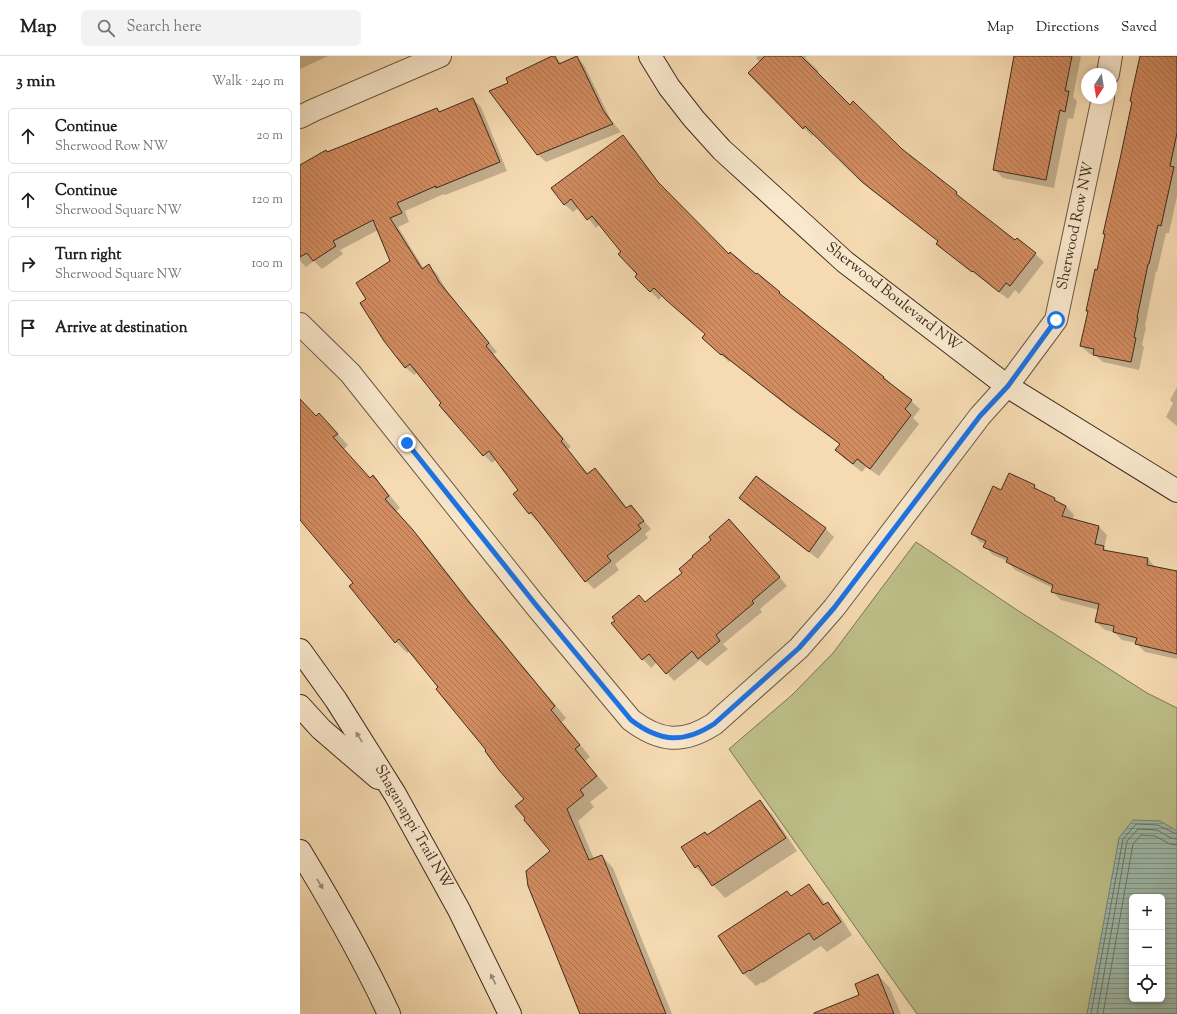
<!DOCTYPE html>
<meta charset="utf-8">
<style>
body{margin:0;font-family:"Sorts Mill Goudy",serif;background:#f2f2f2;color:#202124}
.controls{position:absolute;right:12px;bottom:12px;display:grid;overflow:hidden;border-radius:6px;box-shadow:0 2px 6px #0003}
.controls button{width:36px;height:36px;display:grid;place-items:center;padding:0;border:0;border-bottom:1px solid #e0e0e0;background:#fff;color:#202124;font:20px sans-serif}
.compass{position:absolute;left:781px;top:12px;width:36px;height:36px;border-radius:50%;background:#fff;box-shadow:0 2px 6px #0003;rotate:192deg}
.stop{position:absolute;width:12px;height:12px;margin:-9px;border:3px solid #1a73e8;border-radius:50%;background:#fff}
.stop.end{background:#1a73e8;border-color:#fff;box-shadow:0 1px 4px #0008}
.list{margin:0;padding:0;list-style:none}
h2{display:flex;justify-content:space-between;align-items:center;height:52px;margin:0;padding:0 16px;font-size:17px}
h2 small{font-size:13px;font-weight:400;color:#757577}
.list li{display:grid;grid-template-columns:26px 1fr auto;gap:12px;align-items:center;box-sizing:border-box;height:56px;margin:0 8px 8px;padding:0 8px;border:1px solid #e0e0e0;border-radius:6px}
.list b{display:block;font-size:15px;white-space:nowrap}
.list p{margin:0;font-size:13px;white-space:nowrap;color:#757577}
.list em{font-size:13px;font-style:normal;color:#757577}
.icon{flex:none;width:22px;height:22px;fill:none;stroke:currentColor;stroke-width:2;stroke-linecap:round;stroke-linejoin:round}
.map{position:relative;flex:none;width:877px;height:958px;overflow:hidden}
header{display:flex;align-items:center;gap:24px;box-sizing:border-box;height:56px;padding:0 20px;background:#fff;border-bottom:1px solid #e0e0e0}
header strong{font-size:19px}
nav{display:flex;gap:22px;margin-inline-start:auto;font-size:14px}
.search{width:280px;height:36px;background:#f2f2f2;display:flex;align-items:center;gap:10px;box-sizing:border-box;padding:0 14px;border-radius:6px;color:#757577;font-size:15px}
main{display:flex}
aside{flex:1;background:#fff}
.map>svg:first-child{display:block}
.park{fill:#bec08a;stroke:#7e7654;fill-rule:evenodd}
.water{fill:url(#water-rules);stroke:#778273;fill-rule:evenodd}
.shadow{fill:#0003;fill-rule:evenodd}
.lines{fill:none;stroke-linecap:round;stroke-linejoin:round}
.shore{stroke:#6e7465;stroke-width:1}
.building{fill:url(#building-back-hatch);stroke:#3e2c1d}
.street-casing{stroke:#6c5842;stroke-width:24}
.secondary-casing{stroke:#3e2c1d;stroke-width:24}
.street{stroke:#f9e8cd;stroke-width:22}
.secondary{stroke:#f9e8cd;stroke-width:22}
.oneway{fill:#9c8a75}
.route{stroke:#1a73e8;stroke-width:5}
.labels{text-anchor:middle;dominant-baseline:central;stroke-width:3;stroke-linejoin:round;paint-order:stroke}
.street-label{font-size:15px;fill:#3e2c1d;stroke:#f9e8cd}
</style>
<header>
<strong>Map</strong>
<div class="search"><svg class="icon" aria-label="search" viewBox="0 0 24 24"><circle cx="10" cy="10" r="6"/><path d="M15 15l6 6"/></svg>Search here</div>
<nav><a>Map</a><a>Directions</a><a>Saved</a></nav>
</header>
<main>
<aside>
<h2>3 min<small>Walk · 240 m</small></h2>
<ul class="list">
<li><svg class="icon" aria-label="ahead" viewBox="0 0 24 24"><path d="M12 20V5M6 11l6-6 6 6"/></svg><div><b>Continue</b><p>Sherwood Row NW</p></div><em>20 m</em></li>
<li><svg class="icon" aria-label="ahead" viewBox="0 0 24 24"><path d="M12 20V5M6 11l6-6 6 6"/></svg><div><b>Continue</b><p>Sherwood Square NW</p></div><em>120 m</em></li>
<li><svg class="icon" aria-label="right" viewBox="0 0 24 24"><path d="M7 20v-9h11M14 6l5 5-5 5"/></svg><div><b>Turn right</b><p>Sherwood Square NW</p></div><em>100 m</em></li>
<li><svg class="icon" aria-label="arrive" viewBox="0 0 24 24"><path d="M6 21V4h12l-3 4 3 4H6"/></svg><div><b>Arrive at destination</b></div></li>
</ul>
</aside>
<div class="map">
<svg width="877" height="958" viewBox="0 0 877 958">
<defs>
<pattern id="water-rules" width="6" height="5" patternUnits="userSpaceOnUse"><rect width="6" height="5" fill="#9dbbad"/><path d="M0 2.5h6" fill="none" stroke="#81988c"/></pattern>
<pattern id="building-back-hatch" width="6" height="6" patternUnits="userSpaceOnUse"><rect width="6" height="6" fill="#d28c60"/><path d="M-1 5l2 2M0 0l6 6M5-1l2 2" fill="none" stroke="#ac734f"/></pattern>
</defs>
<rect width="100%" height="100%" fill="#f6dbb2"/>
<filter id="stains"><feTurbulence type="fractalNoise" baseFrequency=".005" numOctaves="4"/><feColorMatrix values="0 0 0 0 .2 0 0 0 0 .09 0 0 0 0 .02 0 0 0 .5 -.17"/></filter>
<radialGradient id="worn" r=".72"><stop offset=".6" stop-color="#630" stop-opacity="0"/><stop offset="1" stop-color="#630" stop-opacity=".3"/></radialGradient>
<!-- park -->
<path class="park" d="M616,486L717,554L847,637L877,652V958H617L429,693L492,639L533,597ZM832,841H862V943H832Z"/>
<!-- water -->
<path class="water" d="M833,764L860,765L877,775V958H787L819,782ZM832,841H862V943H832Z"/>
<!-- shadow -->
<g class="shadow">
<path d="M0,0H28L0,13Z"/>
<path d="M254,0L262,8L276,1L284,9L311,64L321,76L246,106L237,98L209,28Z"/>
<path d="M458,0H507L505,2L519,15L517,17L550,50L601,94L656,137L665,145L715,186L735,198L744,206L719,238L715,234L708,243L646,196L637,188L639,186L571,134L514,78L512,80L449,17L460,6L456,2Z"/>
<path d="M716,0H781L773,41L777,45L773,63L768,62L754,132L703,122L694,113Z"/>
<path d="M841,0H877V140L869,177H866L857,216L856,215L845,270L846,271L842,289L844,291L839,314L803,306L796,300L790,298L781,290L789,257L787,255L798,215Z"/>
<path d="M173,43L181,51L207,115L145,139L144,138L105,155L109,166L98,171L124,213L129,210L137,218L147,235L197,296L193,298L271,391L268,393L288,418L295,413L303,421L327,452L331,450L351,473L345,478L348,482L315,508L319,514L294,533L286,525L238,465H237L229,457L220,434L197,403L192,407L184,399L118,316L114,319L105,311L67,244L91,206L78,174L40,194L43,198L22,213L14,205L6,211L0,205V110L27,97L137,53L141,56Z"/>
<path d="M323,81L331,89L366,136L429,199L456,219L457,218L487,245L584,321L620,353L613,362L619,368L579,420L566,411L562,416L545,403L536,394L541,389L495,356L430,305L429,306L411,290L406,279L362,240L359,244L336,221L338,219L300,168L296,172L279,151L273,156L264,148Z"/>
<path d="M877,331V370L866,361L873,347L870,344Z"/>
<path d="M0,343L16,361L19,358L48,389L44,393L70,423L73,421L84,432L100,452L96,455L124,487L175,552L266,662L262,666L290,701L285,705L308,732L290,746L294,751L278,765L294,803L302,800L313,812L372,958H281L251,795L225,743L140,631L110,595L107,597L96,586L54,527L0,462Z"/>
<path d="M456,421L526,473L534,481L518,503L448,450L440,442Z"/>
<path d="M734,430L741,436L754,442L759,447L766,450L774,459L772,464L799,471L807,479L804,492L808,496L848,503L856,512L877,516V603L845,596L836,587L822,584L814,576L805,574L796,566L799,554L761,544L753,536V532L715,514L707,505L693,499L685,490L686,488L680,486L672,477L702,435ZM764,452H766L760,465ZM805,567L819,570V572L805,569Z"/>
<path d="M437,472L487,530L460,553L462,556L423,588L428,593L407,610L400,604L374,625L357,606L351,612L343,603L346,547Z"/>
<path d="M460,746L472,758L497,795L425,842L413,829L409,822L408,823L395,811L407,780Z"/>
<path d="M509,830L521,842L526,849L527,848L540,860L552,879L527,896L521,890L463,927L462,926L456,930L443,917Z"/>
<path d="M578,919L590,932L601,958H514L561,939Z"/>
</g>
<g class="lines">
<!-- shore -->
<g class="shore">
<path d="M791,958L823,783L836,768L858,769L874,777L877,778"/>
<path d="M797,958L827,785L838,773L857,774L871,782L877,783"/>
<path d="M803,958L833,788L841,779L855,780L870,788L877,789"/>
</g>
</g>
<!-- building -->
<g class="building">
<path d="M252,0H255L259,8L277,0L303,54L313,68L237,99L189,35L208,27L206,22Z"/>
<path d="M465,0H501L550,49L553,45L602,93L657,136L656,138L715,184L717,182L736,197L710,230L706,227L699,236L673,215L672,216L636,188L638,185L562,126L505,70L503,73L448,17Z"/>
<path d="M714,0H772L765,35H769L765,56L760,54L746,124L693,114Z"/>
<path d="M840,0H877V77L870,110L874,111L861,170L858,169L849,208H848L837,262H838L834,281L836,282L831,306L793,299L794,293L780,290L788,255H786L795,213L797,214L805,178H803L820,103L832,46L830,45Z"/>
<path d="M173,42L200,106L136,132V130L97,147L102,157L90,162L122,213L129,208L139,226L189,287L186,290L263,383L261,385L287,418L295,412L326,452L331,449L344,465L338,469L341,473L307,500L311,505L285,526L231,456L229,458L213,438L218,434L189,395L183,400L139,349L141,347L110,308L105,312L84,285L60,247L66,243L56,227L90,205L73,164L33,185L36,190L13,205L7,197L0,201V109L26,94L27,96L137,52L139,56Z"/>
<path d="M323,79L358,126L429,198L430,196L456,218L457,217L480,236L479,237L584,321L583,322L612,344L605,353L611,359L570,413L557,403L553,408L535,394L540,388L486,348L422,298L421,299L402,282L405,278L366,244L354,232L350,236L335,221L337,218L318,198L321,196L292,160L287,164L271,143L264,149L251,132Z"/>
<path d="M0,343L16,360L19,357L38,378L33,381L70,422L73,419L89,440L85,443L113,474L169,546L255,650L251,654L280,689L275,693L297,720L280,734L284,739L267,753L289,804L302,799L366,958H280L228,830L226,815L250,795L224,764L225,762L215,750L224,743L199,714L185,695L186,694L136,633L138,631L99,583L95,587L49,530L53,527L0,464Z"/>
<path d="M709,417L735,429L734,432L755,442L754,444L766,450L762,460L799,470L795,488L804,490L803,494L848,502L847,509L877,515V598L835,588L837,582L813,576L814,570L795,566L799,548L751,536L753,529L706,506L708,502L683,491L686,485L671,478L693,430L701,434Z"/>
<path d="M456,420L526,472L509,496L439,442Z"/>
<path d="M429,463L480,521L452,545L454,547L416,579L420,585L398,603L392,595L366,618L349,598L342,604L311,567L315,565L312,561L339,539L345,546L382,517L379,513L393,501L392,500L411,484L409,481Z"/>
<path d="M460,744L486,782L412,830L398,809L395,812L381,791L405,776L407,779Z"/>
<path d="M509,828L523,849L528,846L541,866L514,884L509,877L450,915L449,914L443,918L418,880L487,835L491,840Z"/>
<path d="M578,918L594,958H514V957L559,939L555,928Z"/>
</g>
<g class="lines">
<defs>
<g id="street">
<path d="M808,18L811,0"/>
<path d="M0,61L14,54L140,0"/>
<path d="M0,268L50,317L235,549L331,664C360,686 383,688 414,668L499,592L534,552L680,360L707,330L756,264L803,42"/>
</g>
<g id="secondary">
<path d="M350,0L369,31L394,63L422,94L545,206L707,330L877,435"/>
<path d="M0,594L36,644L95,738L159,854L210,958"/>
<path d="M0,650L21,673L78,722"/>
<path d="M0,795C32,848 63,902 89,958"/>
</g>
</defs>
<!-- street casing -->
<use href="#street" class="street-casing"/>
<!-- secondary casing -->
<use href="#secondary" class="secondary-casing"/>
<!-- street -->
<use href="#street" class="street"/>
<!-- secondary -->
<use href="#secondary" class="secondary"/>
</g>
<!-- one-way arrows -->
<defs><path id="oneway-solid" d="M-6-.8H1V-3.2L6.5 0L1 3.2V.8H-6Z"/></defs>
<g class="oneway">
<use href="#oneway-solid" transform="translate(59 681) rotate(-122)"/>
<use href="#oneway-solid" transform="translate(20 828) rotate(59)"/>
<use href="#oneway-solid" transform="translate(193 923) rotate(-116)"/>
</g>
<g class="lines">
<!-- route -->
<path class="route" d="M107,387L236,549L331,664C360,686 383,688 414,668L499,592L534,552L680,360L708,330L756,264"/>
</g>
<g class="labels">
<!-- street labels -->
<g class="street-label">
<text transform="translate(776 170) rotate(-78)">Sherwood Row NW</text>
<text transform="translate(593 241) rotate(38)">Sherwood Boulevard NW</text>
<text transform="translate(113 771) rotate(60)">Shaganappi Trail NW</text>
</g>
</g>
<rect width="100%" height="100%" filter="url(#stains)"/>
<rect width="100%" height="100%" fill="url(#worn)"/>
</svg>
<div class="controls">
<button>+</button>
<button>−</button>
<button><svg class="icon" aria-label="locate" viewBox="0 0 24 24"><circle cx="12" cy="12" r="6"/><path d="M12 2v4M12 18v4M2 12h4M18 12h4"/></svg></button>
</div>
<svg class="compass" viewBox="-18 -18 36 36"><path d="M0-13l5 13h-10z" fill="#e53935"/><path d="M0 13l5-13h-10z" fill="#757577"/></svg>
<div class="stop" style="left:756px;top:264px"></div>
<div class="stop end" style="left:107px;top:387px"></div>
</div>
</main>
